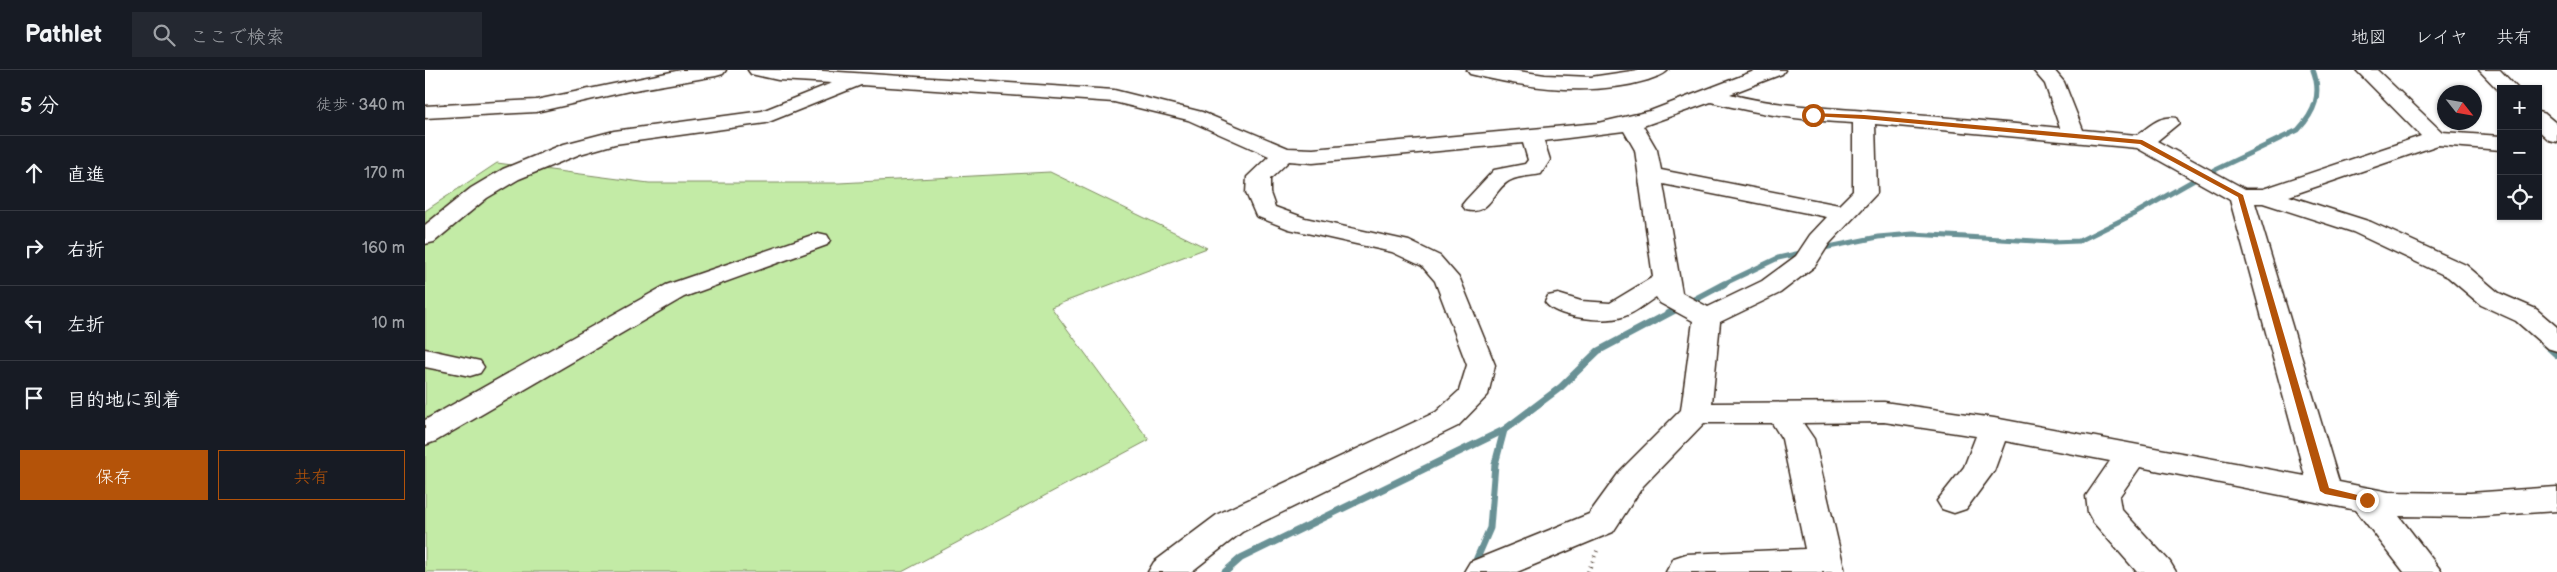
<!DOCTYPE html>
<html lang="ja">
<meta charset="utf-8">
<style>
body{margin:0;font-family:"Balsamiq Sans","Klee One",sans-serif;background:#242831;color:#f1f3f6}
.controls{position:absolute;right:15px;top:15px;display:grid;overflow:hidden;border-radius:0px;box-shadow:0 1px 4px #0004}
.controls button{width:45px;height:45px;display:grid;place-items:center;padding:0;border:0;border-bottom:1px solid #363941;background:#171b24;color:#f1f3f6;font:25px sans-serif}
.compass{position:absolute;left:2012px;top:15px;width:45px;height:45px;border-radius:50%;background:#171b24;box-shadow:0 1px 4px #0004;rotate:121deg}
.stop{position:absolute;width:15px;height:15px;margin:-11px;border:4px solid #b45309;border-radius:50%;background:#fff}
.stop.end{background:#b45309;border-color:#fff;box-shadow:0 1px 5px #0008}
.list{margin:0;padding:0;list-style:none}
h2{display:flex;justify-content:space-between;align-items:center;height:65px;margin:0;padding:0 20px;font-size:21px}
h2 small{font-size:16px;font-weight:400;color:#9ea1a6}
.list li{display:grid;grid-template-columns:32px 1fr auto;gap:15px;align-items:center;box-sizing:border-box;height:75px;padding:0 20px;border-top:1px solid #363941}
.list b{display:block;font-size:19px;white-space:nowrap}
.list em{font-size:16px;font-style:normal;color:#9ea1a6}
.actions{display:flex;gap:10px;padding:15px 20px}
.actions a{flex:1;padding:11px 0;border:1px solid #b45309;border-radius:0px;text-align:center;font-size:18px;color:#b45309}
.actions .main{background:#b45309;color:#fff}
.icon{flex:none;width:28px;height:28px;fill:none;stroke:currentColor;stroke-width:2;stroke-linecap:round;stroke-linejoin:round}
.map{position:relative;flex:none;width:2132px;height:502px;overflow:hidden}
header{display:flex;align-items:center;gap:30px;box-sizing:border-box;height:70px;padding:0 25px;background:#171b24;border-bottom:1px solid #363941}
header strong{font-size:24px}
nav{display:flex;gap:28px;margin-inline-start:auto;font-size:18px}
.search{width:350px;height:45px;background:#242831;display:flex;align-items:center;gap:12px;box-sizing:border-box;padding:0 18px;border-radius:0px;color:#9ea1a6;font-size:19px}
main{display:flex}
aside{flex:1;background:#171b24}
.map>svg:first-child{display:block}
.green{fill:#c3eba6;stroke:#7f8a62}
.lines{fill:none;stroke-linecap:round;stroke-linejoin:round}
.stream-far1{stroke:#699195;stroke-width:5}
.stream{stroke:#699195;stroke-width:7}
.minor-casing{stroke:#3b2a1e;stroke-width:3}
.path{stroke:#3b2a1e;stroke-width:4;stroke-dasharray:1 4.5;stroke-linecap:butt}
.minor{fill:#fff;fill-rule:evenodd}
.route{fill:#b45309}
</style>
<header>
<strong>Pathlet</strong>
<div class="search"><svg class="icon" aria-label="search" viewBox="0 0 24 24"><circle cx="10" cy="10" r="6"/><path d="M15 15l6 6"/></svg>ここで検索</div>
<nav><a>地図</a><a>レイヤ</a><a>共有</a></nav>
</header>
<main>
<aside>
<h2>5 分<small>徒歩 · 340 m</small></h2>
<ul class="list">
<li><svg class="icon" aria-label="ahead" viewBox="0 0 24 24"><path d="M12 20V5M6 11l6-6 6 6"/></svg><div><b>直進</b></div><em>170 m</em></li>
<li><svg class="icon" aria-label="right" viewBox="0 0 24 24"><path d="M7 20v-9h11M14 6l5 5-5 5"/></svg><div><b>右折</b></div><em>160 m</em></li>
<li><svg class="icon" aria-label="left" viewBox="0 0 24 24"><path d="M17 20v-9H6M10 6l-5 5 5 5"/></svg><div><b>左折</b></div><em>10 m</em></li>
<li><svg class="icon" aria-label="arrive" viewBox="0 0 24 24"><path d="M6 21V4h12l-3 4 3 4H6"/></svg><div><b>目的地に到着</b></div></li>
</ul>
<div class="actions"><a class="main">保存</a><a>共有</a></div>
</aside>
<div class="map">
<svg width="2132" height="502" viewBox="0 0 2132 502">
<rect width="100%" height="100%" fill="#fff"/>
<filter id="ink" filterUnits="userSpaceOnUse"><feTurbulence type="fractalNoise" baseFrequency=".02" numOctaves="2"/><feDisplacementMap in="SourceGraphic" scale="10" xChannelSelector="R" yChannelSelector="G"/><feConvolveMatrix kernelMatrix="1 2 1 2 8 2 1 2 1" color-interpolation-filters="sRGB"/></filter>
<g filter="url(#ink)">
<!-- green -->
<path class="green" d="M72,93L224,113H414L625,102L782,178L626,237L724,370L477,502H0V141Z"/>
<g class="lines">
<!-- stream-far1 -->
<g class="stream-far1">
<path d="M1394,179L1453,167L1488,164L1627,172L1654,171L1711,143L1771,109L1873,60C1890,42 1897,24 1888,0"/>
<path d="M1296,215L1353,188L1380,182"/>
</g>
<!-- stream -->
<g class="stream">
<path d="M2120,274L2132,285"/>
<path d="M800,502L816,488L1079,360L1136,317L1173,281L1299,214"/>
<path d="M1046,502L1065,458L1070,394L1079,360"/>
</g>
<defs>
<g id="minor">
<path d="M256,0H301L298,4L291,6L204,21L111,42L0,48V36L111,30Z"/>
<path d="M323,0H383L689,20L777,42L863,78L888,79L1173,53L1225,41L1332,0H1360L1357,4L1305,24C1350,36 1395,37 1441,41C1506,46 1571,52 1635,58L1620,14L1608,0H1629L1639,12L1658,60L1712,65C1725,56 1735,45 1751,48L1754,53L1732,71L1820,119H1838L1996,66L1931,0H1952L2017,62L2076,66V80L2013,75L1864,126L1946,152L2041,195L2074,223L2111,239L2132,257V281L2122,278L2091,251L2056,235L2023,207L1928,162L1838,133H1830L1914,412L1964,422L2045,423L2132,417V441L2045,447L1974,446L2017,502H1979L1931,440L1715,397L1694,427L1696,439L1745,492L1751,502H1712L1668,452L1663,443L1661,426L1685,391L1580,371L1569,401L1541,439L1529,443L1517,439L1512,431L1539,397L1551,366L1459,352L1378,353L1389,369L1420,502H1241L1249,488L1261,484L1380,479L1357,369L1347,353H1279L1218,416L1188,462L1092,502H1039L1045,492L1164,444L1196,400L1256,340L1268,251L1235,233L1231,227C1220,234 1209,244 1197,247C1180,253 1130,248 1120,232L1123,226L1133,224L1156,231L1185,233L1228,207L1210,80L1199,61L1119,71L1125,90L1116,104C1107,106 1092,106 1084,111C1067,121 1065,146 1041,140L1037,135L1041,130L1069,100L1100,94L1103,90L1098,73L888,93L864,91L845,109V123L850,137L880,148L984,171L1015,186L1035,209L1070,295L1063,325L1033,356L817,462L766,502H723L729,492L793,444L1011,342L1034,321L1042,295L1010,211L997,196L967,182L864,159L831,146L821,123L822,107L844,86L763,50L689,32L436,15L341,53L190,74L155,84L94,109L62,128L9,172L0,174V155L46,118L78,99L139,74L189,61L337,41L407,13L353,10L326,4ZM1286,32C1333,44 1379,51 1428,53V121L1414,135L1236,100L1232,80L1218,56ZM1450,54L1712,78L1805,130L1880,406L1569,348L1459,332L1287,333L1295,252L1355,223L1390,196L1404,174L1452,123ZM1238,114L1402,147L1385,165L1371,186L1337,211L1283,237L1257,223Z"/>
<path d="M1042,0H1086L1120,5L1166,7L1213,0H1243C1238,6 1230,7 1223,10C1167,27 1101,18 1045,4Z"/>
<path d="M2054,0H2075L2093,19H2076V23Z"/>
<path d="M2113,42L2120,44L2132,54V72L2124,70L2113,60Z"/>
<path d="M393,163L402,165L405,170L402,175L259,227L11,371L0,375V350L241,215Z"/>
<path d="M0,279L55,291L59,297L55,303L45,306L0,297Z"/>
</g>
</defs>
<!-- minor casing -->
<use href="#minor" class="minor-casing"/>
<!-- path -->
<path class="path" d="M1163,502L1172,481"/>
<!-- minor -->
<use href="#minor" class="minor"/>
</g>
</g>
<!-- route -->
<path class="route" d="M1388,43L1439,45L1717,70L1818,125L1904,418L1945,428V433L1900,424L1895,421L1813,127L1715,74L1439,49L1386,46Z"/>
</svg>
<div class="controls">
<button>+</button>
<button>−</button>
<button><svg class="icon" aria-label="locate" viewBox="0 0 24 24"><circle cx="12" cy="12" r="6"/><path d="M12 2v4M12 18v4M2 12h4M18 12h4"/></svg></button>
</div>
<svg class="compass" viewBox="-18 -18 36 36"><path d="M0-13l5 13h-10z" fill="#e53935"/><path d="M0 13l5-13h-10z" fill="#9ea1a6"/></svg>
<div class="stop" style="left:1388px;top:45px"></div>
<div class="stop end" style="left:1942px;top:430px"></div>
</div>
</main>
